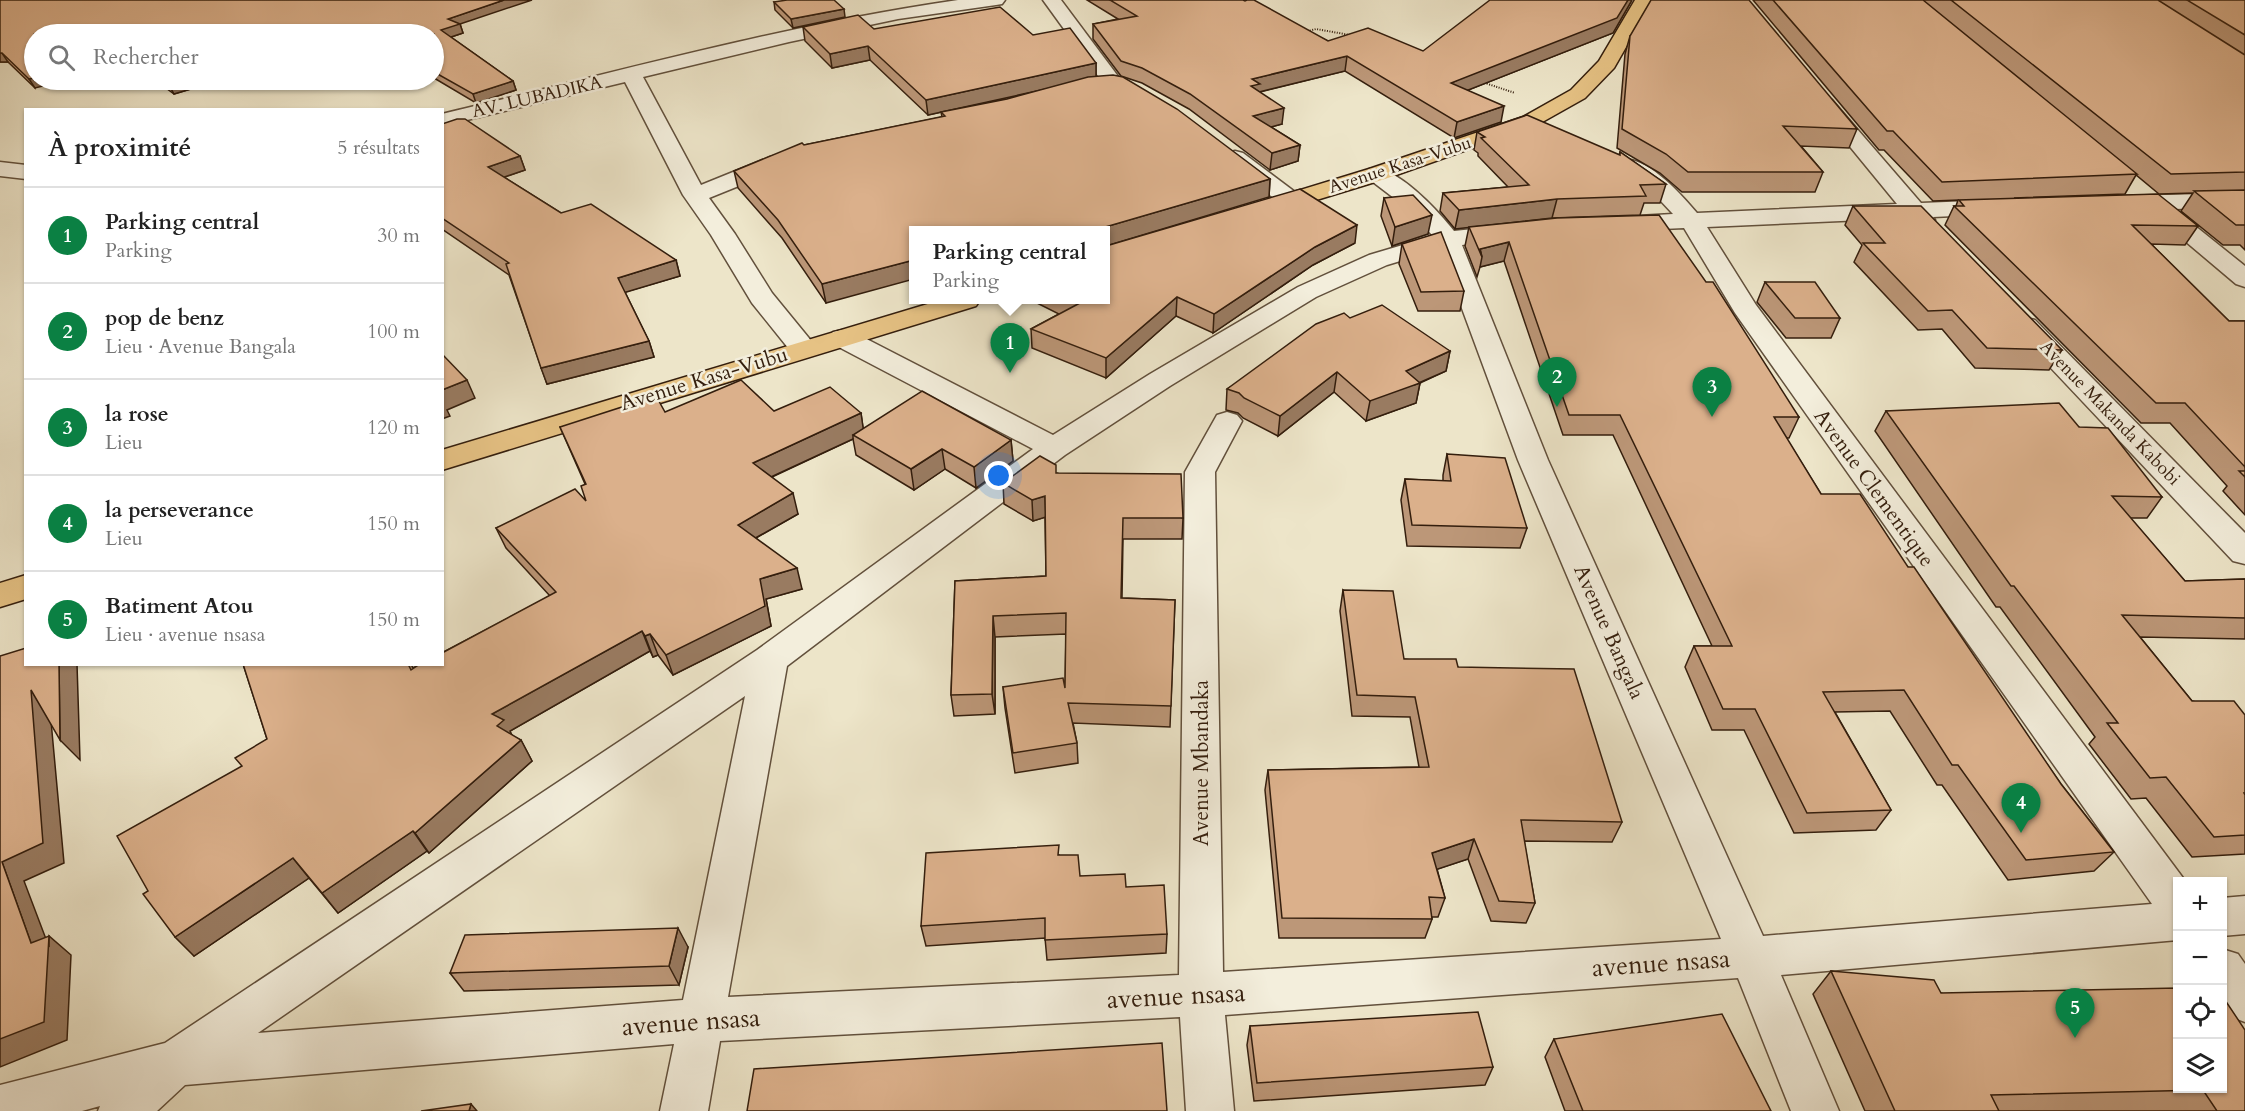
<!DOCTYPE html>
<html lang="fr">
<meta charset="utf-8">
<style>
body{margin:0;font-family:Cardo,serif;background:#f6f6f6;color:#222}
.controls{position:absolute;right:18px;bottom:18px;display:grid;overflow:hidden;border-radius:0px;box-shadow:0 2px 4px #0004}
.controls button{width:54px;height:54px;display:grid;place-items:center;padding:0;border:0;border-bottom:2px solid #e0e0e0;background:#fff;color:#222;font:30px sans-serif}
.you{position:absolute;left:999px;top:476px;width:21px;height:21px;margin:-15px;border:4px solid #fff;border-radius:50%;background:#1a73e8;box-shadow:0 0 0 9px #1a73e833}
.badge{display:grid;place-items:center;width:39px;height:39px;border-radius:50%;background:#0b8043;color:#fff;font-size:20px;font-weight:700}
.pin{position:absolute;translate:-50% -50px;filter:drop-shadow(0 2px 3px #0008)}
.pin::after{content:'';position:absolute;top:32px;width:21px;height:18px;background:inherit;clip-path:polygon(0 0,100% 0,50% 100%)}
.popup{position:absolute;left:909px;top:226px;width:201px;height:78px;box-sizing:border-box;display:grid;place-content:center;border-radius:0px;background:#fff;filter:drop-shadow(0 2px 4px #0005);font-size:20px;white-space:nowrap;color:#767676}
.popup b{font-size:22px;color:#222}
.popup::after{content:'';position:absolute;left:50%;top:100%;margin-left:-12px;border:12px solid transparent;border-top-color:#fff}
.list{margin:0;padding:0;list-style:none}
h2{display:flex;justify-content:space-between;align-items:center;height:78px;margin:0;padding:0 24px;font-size:26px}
h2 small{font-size:20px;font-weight:400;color:#767676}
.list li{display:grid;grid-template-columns:39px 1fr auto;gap:18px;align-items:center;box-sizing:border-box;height:96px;padding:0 24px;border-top:2px solid #e0e0e0}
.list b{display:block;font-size:22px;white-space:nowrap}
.list p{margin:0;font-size:20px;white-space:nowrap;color:#767676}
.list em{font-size:20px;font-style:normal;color:#767676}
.icon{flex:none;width:33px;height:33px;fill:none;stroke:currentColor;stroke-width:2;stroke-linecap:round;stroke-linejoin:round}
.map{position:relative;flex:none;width:2245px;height:1111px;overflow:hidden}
.search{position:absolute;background:#fff;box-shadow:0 2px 4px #0004;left:24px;top:24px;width:420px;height:66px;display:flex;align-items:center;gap:15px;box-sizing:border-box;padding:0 21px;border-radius:33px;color:#767676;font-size:22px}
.panel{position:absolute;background:#fff;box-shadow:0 2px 4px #0004;left:24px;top:108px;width:420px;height:558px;border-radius:0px}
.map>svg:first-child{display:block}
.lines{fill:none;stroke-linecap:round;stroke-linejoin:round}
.minor-casing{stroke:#62503c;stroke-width:3}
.trunk-casing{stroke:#341e0d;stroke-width:3}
.path{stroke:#341e0d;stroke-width:2;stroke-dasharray:1 1.5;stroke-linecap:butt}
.minor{fill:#f3eedc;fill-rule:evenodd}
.trunk{fill:#e6c284;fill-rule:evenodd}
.wall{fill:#bc9778;stroke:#341e0d;stroke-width:1.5}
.shaded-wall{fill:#997b61;stroke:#341e0d;stroke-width:1.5}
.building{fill:#dbb08b;stroke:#341e0d;stroke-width:1.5}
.labels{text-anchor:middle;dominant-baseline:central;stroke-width:5;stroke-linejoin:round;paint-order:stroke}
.far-street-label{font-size:18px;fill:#341e0d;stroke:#f3eedc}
.street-label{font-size:21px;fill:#341e0d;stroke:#f3eedc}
.near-street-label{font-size:26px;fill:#341e0d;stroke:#f3eedc}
</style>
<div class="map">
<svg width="2245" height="1111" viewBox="0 0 2245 1111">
<rect width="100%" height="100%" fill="#ede5c9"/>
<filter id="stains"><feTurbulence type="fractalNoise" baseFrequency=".00333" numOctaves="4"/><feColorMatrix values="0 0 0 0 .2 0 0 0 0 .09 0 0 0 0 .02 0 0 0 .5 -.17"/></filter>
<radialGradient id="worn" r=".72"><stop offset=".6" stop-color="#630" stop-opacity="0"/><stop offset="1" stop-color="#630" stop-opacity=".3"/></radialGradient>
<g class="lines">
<defs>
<g id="minor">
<path d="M958,0H1005L1002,4L996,5L898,19L789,42L643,77L701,185L770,157L778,155L786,157L789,162L786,167L709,198L735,234L772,293L817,348L813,354L803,356L793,354L752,303L711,235L683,195L625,82L442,126V114C613,73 784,25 958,0Z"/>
<path d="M1043,0H1061L1123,83L1120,87H1106Z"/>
<path d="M1825,98L1832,100L1921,203L1997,200L2005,202L2009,207L2005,212L1997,214L1933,217L1935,220L1931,225C1921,228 1916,226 1909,218L1707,227L1756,305L2186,882H2178V940L1781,975L1839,1111H1791L1738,978L1225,1015L1234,1111H1186L1180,1017L720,1041L708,1111H660L674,1044L185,1085L157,1111H98L100,1106L82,1111H0V1085L165,1043L757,650L1033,449L833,344L829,338L833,332L843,330L853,332L1053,435L1150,374L1298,287L1369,255L1433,236L1407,208L1369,179L1366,174L1369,169C1395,163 1439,212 1454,231L1512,225L1521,227L1524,232L1521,237L1462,245L1548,460L1763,936L2152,904L1735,313L1684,228L1620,231L1612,229L1608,224L1612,219L1620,217L1673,214L1658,198L1617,165L1620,160C1646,154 1682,195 1697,213L1897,204L1815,104L1818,100ZM1440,249L1518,460L1721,939L1223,972L1215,472L1242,421L1237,415L1227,412L1217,415L1185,472L1179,975L728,997L787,666L1065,455L1170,386L1316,297L1387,265ZM745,696L683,1000L258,1033Z"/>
<path d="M1235,151L1243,153L1299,195L1303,200L1299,205L1291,207L1283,205L1227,163L1224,158L1227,153Z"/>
<path d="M0,162L26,165V179L0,176Z"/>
<path d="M2245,193V207L2174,209L2245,266V287L2236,284L2147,209L2116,208L2112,203L2116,198L2124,196Z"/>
<path d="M2026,318L2035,320L2245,533V564L2233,561L2017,332L2013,326L2017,320Z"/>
<path d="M2245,896V934L2222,936V898Z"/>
<path d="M2222,949L2238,954L2245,964V1022L2229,1016L2222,1007Z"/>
</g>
<g id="trunk">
<path d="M1635,0H1653L1614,68L1585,98L1537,125L1385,179L1274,213L1266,215L1258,213L1254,208L1258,203L1369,169L1523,117L1571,90L1599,61Z"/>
<path d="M941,300H980L976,306L442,470V450Z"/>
<path d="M26,575V599L0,607V583Z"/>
</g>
</defs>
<!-- minor casing -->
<use href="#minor" class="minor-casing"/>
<!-- trunk casing -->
<use href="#trunk" class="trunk-casing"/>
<!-- path -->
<g class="path">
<path d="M1305,32L1316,29L1350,35"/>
<path d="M1482,82L1515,93"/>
</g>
<!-- minor -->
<use href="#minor" class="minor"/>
<!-- trunk -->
<use href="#trunk" class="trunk"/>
</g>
<!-- wall -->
<g class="wall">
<path d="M0,0L460,24L463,33L451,37L513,81L516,90L476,103L434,78V34H34L35,88L8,62H0Z"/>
<path d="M1087,0H1243L1328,41L1423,51L1631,2L1613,33L1468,90L1501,122L1454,138L1345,71L1260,92L1282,124L1271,127L1300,145L1298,161L1270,170L1189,109L1142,83L1121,76L1093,39V24L1118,19Z"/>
<path d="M1753,0H2245V250L2240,245H2223L2181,211L2193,193L2159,194L2136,175L2125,194L2014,198L2198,226L2185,245L2151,244L2229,321H2245V515L2223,491L2227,486L2170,423H2141L1945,225L1954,206H1956L1958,200L1933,201L1884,150H1879Z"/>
<path d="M774,2L845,17L793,28L775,10Z"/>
<path d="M803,27L1033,35L1096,63V77L1270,179L1269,197L914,231L826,303L782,238L738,188L734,171L804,145L942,117L941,112L1007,99L1044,89L928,115L870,60L832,68L805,41Z"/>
<path d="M1630,36L1857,129L1849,148L1801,146L1823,172L1815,192H1682L1660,173L1617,148L1625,54Z"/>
<path d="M96,80H137L106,87Z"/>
<path d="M155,80H217L218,81L174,94Z"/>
<path d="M442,124L520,156L525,170L504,177L561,213L676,260L680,276L625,292L649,341L654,357L547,384L509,275L442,229Z"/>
<path d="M1477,132L1619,155L1620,152L1666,184L1660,203H1644L1640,215L1552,218L1477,226L1557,218L1799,417L1789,438H1786L1821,494L1908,567L2061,784L2114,852L2094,871L2008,880L1942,785H1937L1890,711L1835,712L1891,810L1876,830L1794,833L1744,730H1712L1685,667L1694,646H1712L1613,435H1563L1504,261L1480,267L1477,277L1465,246L1469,227L1455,229L1440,211L1443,193L1508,187L1478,156V153L1474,150Z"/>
<path d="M1384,198L1428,234L1392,246L1381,216Z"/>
<path d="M1853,206L2062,350L2049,370L1975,368L1942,329L1918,330L1854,262L1862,245L1845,225Z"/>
<path d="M1355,243L1313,265L1213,333L1176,316L1106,378L1032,348L1031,329L1059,314L1031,300H1106Z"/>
<path d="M1402,244L1464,291L1460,311H1418L1399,264Z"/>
<path d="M1765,282L1840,318L1831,338H1786L1757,302Z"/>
<path d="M1350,318L1450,351L1446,371L1420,383L1416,403L1366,421L1334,392L1278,436L1243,418L1238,413L1226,410L1227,389Z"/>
<path d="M774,411L861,413L863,428L1011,440L1013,461L976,488L945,469L914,490L856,455L853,439L772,477L798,514L756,538L802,589L766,599L771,626L673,675L658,655L653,657L650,651L510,731L511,735L521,740L532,761L429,853L427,851L338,913L309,878L194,956L148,891L242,767L267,739L243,664H411L413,668L550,596L506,548L496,528L586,501L585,484L560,427L665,412Z"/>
<path d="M1886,411L2079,427L2162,497L2147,518H2130L2185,581L2245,579V639L2140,637L2192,701L2245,715V854L2192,857L2146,798L2131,799L2089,744L2095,737L2000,607H1996L1875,431Z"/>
<path d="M1447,454L1527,528L1520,548L1407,546L1401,500L1405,479L1443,481V475Z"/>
<path d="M1057,473L1183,518L1182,539H1123L1122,598L1175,600L1170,727L1073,723L1077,743L1078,763L1015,773L1005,708L1003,687L1065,688L1066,634L995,637V714L954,716L951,695L955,581L1046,576L1045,517L1033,521L1004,504L1003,483Z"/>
<path d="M1343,590L1404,659L1458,667L1622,822L1612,842L1524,841L1535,903L1526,923L1491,921L1468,859L1437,869L1445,898L1438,917H1432V919L1425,938H1279L1265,790L1268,770L1419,767L1410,717L1352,716L1340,611Z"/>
<path d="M1059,855L1080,876L1126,887L1167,934L1166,953L1047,960L1045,938L926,946L921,926Z"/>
<path d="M688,947L679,985L464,991L450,973Z"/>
<path d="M1831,971L1941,993L2223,1089L2245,1111H1865L1813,994Z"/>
<path d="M1250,1026L1493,1067L1485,1085L1254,1101L1247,1045Z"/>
<path d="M1554,1039L1771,1111H1565L1545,1057Z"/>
</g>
<!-- shaded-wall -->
<g class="shaded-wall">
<path d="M504,0H532L460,24L463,33L445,39L441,30L448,19Z"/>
<path d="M1628,0H1632L1613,33L1448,98L1451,83Z"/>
<path d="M844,9L845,17L793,28L791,19Z"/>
<path d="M868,46L870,60L832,68L830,54Z"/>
<path d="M0,53H2L8,62H0Z"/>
<path d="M1347,56L1345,71L1259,92L1251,86L1252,79Z"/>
<path d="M1096,63V78L928,115L926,100Z"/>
<path d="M34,78V80H68L35,88L29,79Z"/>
<path d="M101,80H137L106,87Z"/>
<path d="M187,80H217L218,81L174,94L169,85Z"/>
<path d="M513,81L516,90L476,103L473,94Z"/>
<path d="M1504,106L1501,122L1454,138L1457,122Z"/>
<path d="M1284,108L1282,124L1252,132L1253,116Z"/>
<path d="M1300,145L1298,161L1270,170L1272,153Z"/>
<path d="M520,156L525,170L493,181L488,167Z"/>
<path d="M1270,179L1269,197L1106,246L1105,227Z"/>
<path d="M1557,199L1552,218L1455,229L1459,210Z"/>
<path d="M1432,215L1428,234L1392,246L1395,227Z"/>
<path d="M1357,225L1355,243L1313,265L1213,333L1214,314L1315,247Z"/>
<path d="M1509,242L1504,261L1480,267L1482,257L1480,249Z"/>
<path d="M676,260L680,276L623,293L618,278Z"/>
<path d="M914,260V279L826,303L822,284Z"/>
<path d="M1177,297L1176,316L1106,378V358Z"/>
<path d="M649,341L654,357L547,384L541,368Z"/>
<path d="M1450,351L1446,371L1414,385L1420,383L1416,403L1366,421L1370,401L1406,371Z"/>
<path d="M1337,372L1334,392L1278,436L1280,416Z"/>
<path d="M467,380L475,398L447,410L450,416L442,419V390Z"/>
<path d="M861,413L864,434L853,435V439L758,483L753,463Z"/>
<path d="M1011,440L1013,461L976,488L974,467Z"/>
<path d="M942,449L945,469L914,490L911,469Z"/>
<path d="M793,493L798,514L743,545L738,525Z"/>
<path d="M1045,496L1046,517L1033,521L1032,500Z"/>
<path d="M797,568L802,589L766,599L771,626L673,675L666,655L760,579Z"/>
<path d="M993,616L995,637V714L992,694Z"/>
<path d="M642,631L650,651L510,731L515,741L497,726L492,714Z"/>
<path d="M650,634L658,655L653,657L645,636Z"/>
<path d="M59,664H77L80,760L60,740Z"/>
<path d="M31,690L50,710L64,863L24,881L49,947V936L71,955L67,1040L0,1067V1039L31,943L2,862Z"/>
<path d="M521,740L532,761L429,853L415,833Z"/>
<path d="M413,831L427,851L338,913L322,893Z"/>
<path d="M1474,839L1468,859L1426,873L1432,853Z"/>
<path d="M293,858L309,878L194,956L175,937Z"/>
<path d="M678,928L688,947L679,985L669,966Z"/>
<path d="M471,1104L477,1111H469Z"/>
</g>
<!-- building -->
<g class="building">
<path d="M0,0H504L448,19L460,24L441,30L513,81L473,94L434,72V34H34V78L29,79L2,53H0Z"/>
<path d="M787,0H834L844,9L791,19L774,2Z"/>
<path d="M1110,0H1243L1245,1L1247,0H1254L1328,41L1368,28L1423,51L1490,0H1628L1617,18L1451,83L1504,106L1457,122L1347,56L1252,79L1260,84L1251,86L1284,108L1253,116L1300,145L1272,153L1190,94L1142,68L1121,61L1093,24L1137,16Z"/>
<path d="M1651,0H1749L1857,129L1783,126L1823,172H1688L1666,154L1622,129L1630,36Z"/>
<path d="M1773,0H1923L2137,174L1942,182L1893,131H1887Z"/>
<path d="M1951,0H2158L2245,55V172L2171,174Z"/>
<path d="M2187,0H2245V35Z"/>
<path d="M1000,7L1033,35L1070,28L1096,63L926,100L868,46L830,54L803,27L858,15L874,29Z"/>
<path d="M1113,75L1123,77L1177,109L1270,179L1105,227V231H914V260L822,284L778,220L734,171L802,143L804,145L945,116L941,112L1007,99L1088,77Z"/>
<path d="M162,80H187L169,85Z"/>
<path d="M1527,115L1620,155V152L1666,184L1640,185L1646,196L1557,199L1459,210L1443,193L1529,185L1481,138L1485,137L1477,132Z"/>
<path d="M457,119H465L520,156L488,167L561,213L591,204L676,260L618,278L649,341L541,368L506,264L509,263L442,218V124Z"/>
<path d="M1300,189L1357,225L1315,247L1214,314L1177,297L1106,358L1031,329L1078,304L1068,300H1106V246Z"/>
<path d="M2245,190V225H2236L2194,191Z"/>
<path d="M2158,194L2198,226L2132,225L2229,321H2245V467L2185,403H2156L1954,206H1964L1959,200Z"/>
<path d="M1413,195L1432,215L1395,227L1384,198Z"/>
<path d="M1853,206H1921L2062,350L1987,348L1952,310L1928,311L1863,243H1885Z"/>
<path d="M1659,215L1706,282H1713L1799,417H1774L1821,494H1860L1908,567H1914L2061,784L2114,852L2026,860L1958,765H1952L1904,690L1823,692L1891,810L1807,813L1755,709H1723L1694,646H1732L1620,415H1569L1509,242L1480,249L1482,257L1469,227L1557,218Z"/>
<path d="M1441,232L1464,291L1421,292L1402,244Z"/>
<path d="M1765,282H1815L1840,318H1795Z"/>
<path d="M1382,305L1450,351L1406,371L1420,383L1370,401L1337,372L1280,416L1244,398L1239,393L1227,389L1316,324L1344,313L1350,318Z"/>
<path d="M442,354L467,380L442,390Z"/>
<path d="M741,380L774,411L830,387L861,413L753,463L793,493L738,525L797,568L760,579L765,606L666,655L650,634L645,636L642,631L492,714L504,720L497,726L521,740L415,833L413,831L322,893L293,858L175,937L143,894L148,891L117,836L242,766L235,758L267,739L243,664H408L411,670L420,664H442V653L556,592L496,528L575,489L586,501L581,486L586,484L560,427L656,396L665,412Z"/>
<path d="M922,391L1011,440L974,467L942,449L911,469L853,435Z"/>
<path d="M2059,403L2079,427L2108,428L2162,497L2112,496L2185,581L2245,579V618L2122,615L2192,701H2234L2245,715V793H2244L2245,795V835L2214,837L2166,777L2150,778L2107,723H2118L2014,586H2011L1886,411Z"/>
<path d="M1447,454L1505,458L1527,528L1412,525L1405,479L1451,481Z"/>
<path d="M1040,456L1056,465V473L1181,474L1183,518H1123L1121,598L1175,600L1171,706L1068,703L1077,743L1013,753L1003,687L1063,678L1065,688L1066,613L993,616L992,694L951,695L955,581L1046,576L1045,496L1032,500L1003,483Z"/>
<path d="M2239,471H2245V477Z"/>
<path d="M1343,590L1393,591L1404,659H1456L1458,667L1574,669L1622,822L1521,820L1535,903L1499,901L1474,839L1432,853L1445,898L1429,897L1432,919L1282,918L1268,770L1429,767L1415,697L1357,695Z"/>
<path d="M26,648V664H59L60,740L31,690L43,843L2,862L31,943L49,936L44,1022L0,1039V656Z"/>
<path d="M1059,845L1058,855H1078L1080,876L1125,874L1126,887L1164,885L1167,934L1045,940V918L921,926L926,853Z"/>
<path d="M678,928L669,966L450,973L465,935Z"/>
<path d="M1831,971L1934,980L1941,993L2178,988V1089H2223V997L2245,1030V1111H2217L2203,1090L1991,1095L1999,1111H1895Z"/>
<path d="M1478,1012L1493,1067L1257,1083L1250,1026Z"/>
<path d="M1722,1014L1771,1111H1583L1554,1039Z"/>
<path d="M1162,1043L1167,1111H747L754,1069Z"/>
<path d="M471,1104L469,1111H421Z"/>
</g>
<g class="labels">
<!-- far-street labels -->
<g class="far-street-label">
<text transform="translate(537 97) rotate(-13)">AV. LUBADIKA</text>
<text transform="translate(1400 165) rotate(-18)">Avenue Kasa-Vubu</text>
<text transform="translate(2110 413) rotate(46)">Avenue Makanda Kabobi</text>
</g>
<!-- street labels -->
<g class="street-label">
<text transform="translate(704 379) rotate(-17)">Avenue Kasa-Vubu</text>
<text transform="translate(1874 488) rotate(54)">Avenue Clementique</text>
<text transform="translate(1609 632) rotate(66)">Avenue Bangala</text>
<text transform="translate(1201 763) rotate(-90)">Avenue Mbandaka</text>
</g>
<!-- near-street labels -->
<g class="near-street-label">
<text transform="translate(1661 963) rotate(-4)">avenue nsasa</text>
<text transform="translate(1176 996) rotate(-3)">avenue nsasa</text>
<text transform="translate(691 1022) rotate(-4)">avenue nsasa</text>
</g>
</g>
<rect width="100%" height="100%" filter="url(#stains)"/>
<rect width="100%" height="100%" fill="url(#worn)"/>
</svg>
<div class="controls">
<button>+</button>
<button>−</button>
<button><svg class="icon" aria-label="locate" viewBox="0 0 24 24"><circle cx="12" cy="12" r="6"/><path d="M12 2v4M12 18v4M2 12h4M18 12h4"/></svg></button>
<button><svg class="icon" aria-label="layers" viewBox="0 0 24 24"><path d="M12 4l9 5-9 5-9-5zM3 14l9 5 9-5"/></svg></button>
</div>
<div class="you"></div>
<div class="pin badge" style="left:1010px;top:373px">1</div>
<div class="popup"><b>Parking central</b>Parking</div>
<div class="pin badge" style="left:1557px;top:407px">2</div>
<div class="pin badge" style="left:1712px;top:417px">3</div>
<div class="pin badge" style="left:2021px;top:833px">4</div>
<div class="pin badge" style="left:2075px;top:1038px">5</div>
<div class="search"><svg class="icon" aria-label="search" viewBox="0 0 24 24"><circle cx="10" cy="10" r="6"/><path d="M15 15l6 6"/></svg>Rechercher</div>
<section class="panel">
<h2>À proximité<small>5 résultats</small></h2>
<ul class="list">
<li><span class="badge">1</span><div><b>Parking central</b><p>Parking</p></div><em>30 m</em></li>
<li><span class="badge">2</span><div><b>pop de benz</b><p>Lieu · Avenue Bangala</p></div><em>100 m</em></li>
<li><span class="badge">3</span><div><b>la rose</b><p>Lieu</p></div><em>120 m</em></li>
<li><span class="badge">4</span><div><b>la perseverance</b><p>Lieu</p></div><em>150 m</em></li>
<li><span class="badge">5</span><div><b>Batiment Atou</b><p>Lieu · avenue nsasa</p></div><em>150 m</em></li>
</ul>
</section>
</div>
